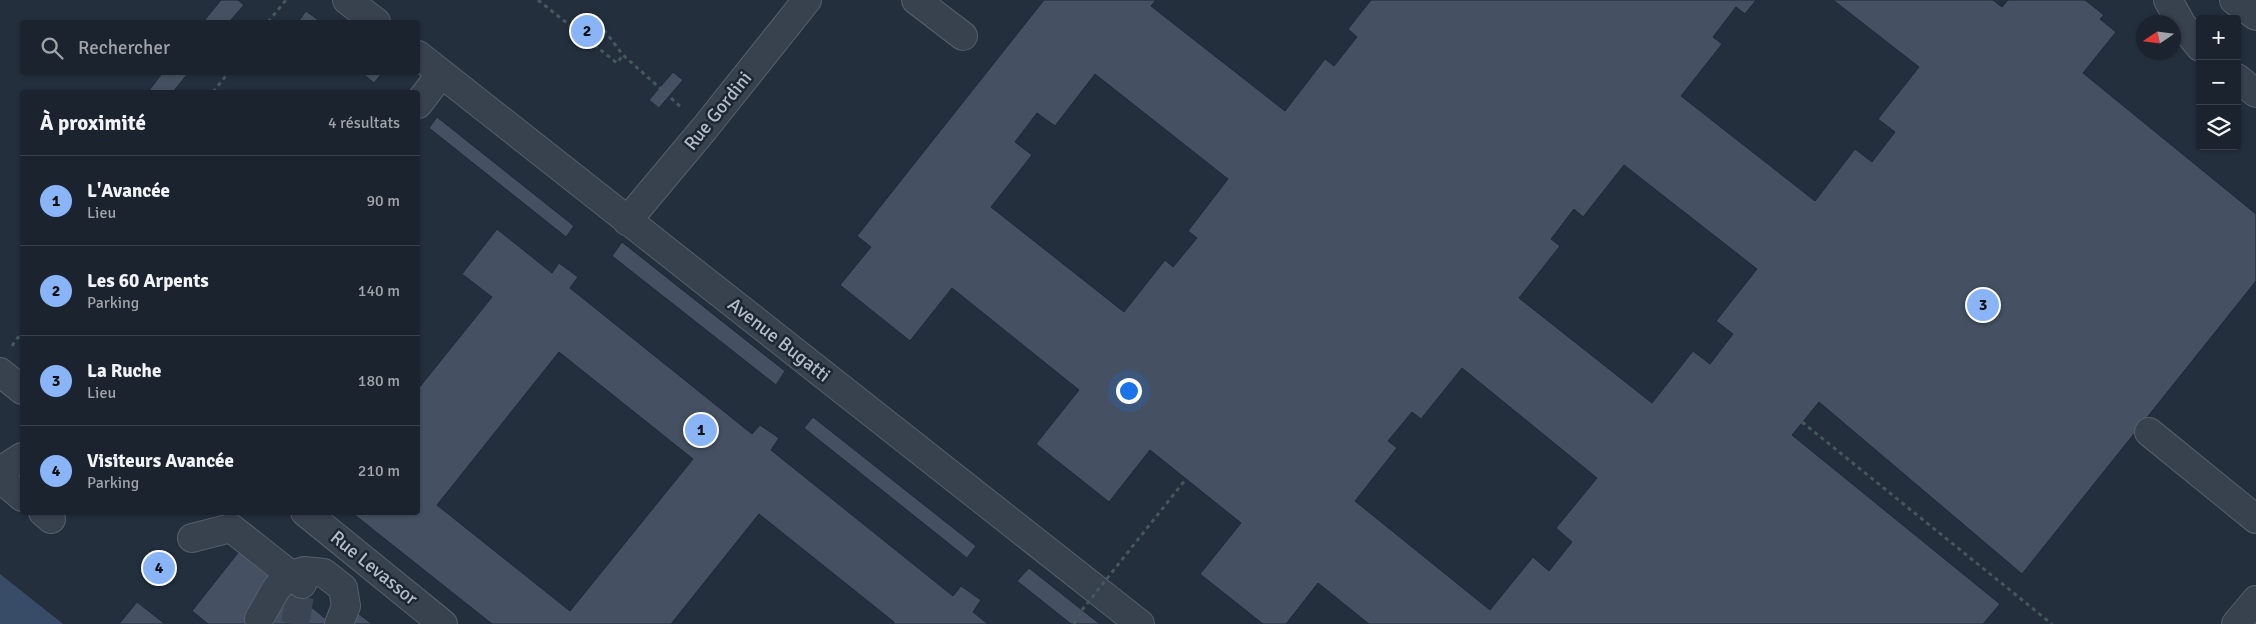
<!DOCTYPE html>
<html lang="fr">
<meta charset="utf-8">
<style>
body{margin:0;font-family:Signika,sans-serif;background:#282f3a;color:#f1f3f6}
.controls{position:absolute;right:15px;top:15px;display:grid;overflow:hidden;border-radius:5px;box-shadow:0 1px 4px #0004}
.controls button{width:45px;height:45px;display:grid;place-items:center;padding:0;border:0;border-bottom:1px solid #39404a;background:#1b232e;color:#f1f3f6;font:25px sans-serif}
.compass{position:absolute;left:2136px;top:15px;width:45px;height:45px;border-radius:50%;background:#1b232e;box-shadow:0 1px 4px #0004;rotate:257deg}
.you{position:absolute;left:1128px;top:390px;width:18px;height:18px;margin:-12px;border:4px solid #fff;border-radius:50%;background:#1a73e8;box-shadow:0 0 0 8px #1a73e833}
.badge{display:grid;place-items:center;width:32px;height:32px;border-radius:50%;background:#8ab4f8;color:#111;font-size:16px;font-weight:700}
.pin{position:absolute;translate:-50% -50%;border:2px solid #fff;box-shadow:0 1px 5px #0006}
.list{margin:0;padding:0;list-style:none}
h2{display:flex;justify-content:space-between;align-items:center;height:65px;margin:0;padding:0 20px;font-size:21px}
h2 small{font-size:16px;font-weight:400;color:#a0a4aa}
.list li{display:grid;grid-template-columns:32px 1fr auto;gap:15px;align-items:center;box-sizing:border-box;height:90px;padding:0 20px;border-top:1px solid #39404a}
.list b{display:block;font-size:19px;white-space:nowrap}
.list p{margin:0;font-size:16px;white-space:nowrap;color:#a0a4aa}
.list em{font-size:16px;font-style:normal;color:#a0a4aa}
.icon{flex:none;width:28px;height:28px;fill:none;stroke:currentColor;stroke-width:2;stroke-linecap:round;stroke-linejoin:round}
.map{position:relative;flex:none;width:2256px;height:624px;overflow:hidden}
.search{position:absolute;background:#1b232e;box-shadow:0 1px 4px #0004;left:20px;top:20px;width:400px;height:55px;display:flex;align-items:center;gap:12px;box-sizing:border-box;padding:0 18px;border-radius:5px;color:#a0a4aa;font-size:19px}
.panel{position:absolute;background:#1b232e;box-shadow:0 1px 4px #0004;left:20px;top:90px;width:400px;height:425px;border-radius:5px}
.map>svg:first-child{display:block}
.water{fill:#394c67}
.building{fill:#455162;stroke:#1f2835;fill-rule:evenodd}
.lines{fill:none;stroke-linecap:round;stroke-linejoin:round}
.minor-tunnel{stroke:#3a4453;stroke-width:28;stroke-dasharray:28 14;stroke-linecap:butt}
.minor-casing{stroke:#565f6c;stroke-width:30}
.path{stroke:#44595c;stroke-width:3;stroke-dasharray:4 4;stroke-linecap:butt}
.minor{stroke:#38414e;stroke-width:28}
.path-bridge{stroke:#44595c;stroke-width:3;stroke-dasharray:4 4;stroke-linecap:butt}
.labels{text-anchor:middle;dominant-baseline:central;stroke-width:5;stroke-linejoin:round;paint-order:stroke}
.street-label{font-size:19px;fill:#b4bcc9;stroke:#1d2633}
</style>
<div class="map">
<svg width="2256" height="624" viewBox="0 0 2256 624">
<rect width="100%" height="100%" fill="#242f3e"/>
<!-- water -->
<path class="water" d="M0,574L63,624H0Z"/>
<!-- building -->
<g class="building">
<path d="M221,0H238L244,5L229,22H203Z"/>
<path d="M1044,0H1156L1151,6L1285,111L1325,59L1334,66L1357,37L1348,29L1371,0H1756L1745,14L1736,7L1713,37L1722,44L1681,96L1815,201L1855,149L1872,162L1895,132L1878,119L1919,67L1833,0H1993L2002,7L2008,0H2085L2104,15L2100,19L2116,32L2083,73L2256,214V281L2022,574L1819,402L1792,435L2000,604L1983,624H1369L1318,583L1286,624H1263L1200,574L1241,523L1150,450L1109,502L1036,444L1079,390L952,288L910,341L840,285L871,247L857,236ZM1095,74L1228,179L1188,231L1197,238L1173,267L1165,260L1124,312L991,207L1032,155L1015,142L1037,113L1055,126ZM1624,165L1757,269L1716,321L1733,334L1710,364L1693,351L1652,403L1519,298L1560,246L1551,239L1574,209L1583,217ZM1462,368L1597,478L1556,528L1572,542L1549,571L1533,557L1490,610L1355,501L1397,448L1388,441L1412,412L1421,419Z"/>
<path d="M306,11L321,22H298Z"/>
<path d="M163,72H189L173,92H148Z"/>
<path d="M361,72H383L374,83Z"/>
<path d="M673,72L683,80L659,108L649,100Z"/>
<path d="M437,117L574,226L566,237L429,128Z"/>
<path d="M497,229L552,273L559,263L578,277L570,288L752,434L760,425L779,438L771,450L953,596L961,586L981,600L973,612L988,624H893L894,622L759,514L671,624H492L351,512H418V389L492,297L462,274ZM559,352L693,459L570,611L437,505Z"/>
<path d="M622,242L785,371L776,385L612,256Z"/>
<path d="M813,417L976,546L967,558L804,428Z"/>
<path d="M241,549L332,624H208L192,611Z"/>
<path d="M1029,568L1082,610L1100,624H1071L1017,581Z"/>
<path d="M137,602L165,624H119Z"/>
<path d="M355,611L372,624H345Z"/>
</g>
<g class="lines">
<!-- minor-tunnel -->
<path class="minor-tunnel" d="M295,624L302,584"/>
<defs>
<g id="minor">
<path d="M347,0L376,22"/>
<path d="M916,0L963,36"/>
<path d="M2168,0L2182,25L2200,47"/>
<path d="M2234,0L2256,16"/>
<path d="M418,55L1140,624"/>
<path d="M2237,78L2256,93"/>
<path d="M418,104L441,74"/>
<path d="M627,221L704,129L807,0"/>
<path d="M0,372L22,390"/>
<path d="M2149,432L2256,519"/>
<path d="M0,471L22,457"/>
<path d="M0,478L22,497"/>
<path d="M43,512L51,519"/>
<path d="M305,512L443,624"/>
<path d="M192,538L231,528L302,584"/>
<path d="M259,619L276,589L288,576L304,571L324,573L343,588L346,606L339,624"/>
<path d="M2236,624L2256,600"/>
</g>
</defs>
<!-- minor casing -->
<use href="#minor" class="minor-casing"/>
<!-- path -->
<g class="path">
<path d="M538,0L617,63L623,55"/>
<path d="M268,22L286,0"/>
<path d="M604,30L623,55L682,108"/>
<path d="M213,92L229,72"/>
<path d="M12,346L22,332"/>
<path d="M1802,422L2052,624"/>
</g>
<!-- minor -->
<use href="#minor" class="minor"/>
<!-- path-bridge -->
<path class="path-bridge" d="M1074,624L1082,610L1186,479"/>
</g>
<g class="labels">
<!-- street labels -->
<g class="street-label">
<text transform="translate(718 111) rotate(-51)">Rue Gordini</text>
<text transform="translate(779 340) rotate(38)">Avenue Bugatti</text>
<text transform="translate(374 568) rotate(39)">Rue Levassor</text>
</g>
</g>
</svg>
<div class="controls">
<button>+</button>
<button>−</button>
<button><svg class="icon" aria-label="layers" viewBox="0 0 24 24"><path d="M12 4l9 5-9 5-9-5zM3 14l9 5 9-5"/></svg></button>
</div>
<svg class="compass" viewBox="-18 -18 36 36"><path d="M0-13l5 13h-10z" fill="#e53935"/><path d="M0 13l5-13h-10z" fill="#a0a4aa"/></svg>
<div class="you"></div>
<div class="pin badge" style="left:701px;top:430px">1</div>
<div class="pin badge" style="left:587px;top:31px">2</div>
<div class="pin badge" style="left:1983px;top:305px">3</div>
<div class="pin badge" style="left:159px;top:568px">4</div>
<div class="search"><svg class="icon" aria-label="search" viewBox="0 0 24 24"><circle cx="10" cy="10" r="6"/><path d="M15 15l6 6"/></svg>Rechercher</div>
<section class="panel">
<h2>À proximité<small>4 résultats</small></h2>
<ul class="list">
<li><span class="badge">1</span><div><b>L'Avancée</b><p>Lieu</p></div><em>90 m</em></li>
<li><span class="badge">2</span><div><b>Les 60 Arpents</b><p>Parking</p></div><em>140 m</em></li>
<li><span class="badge">3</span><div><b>La Ruche</b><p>Lieu</p></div><em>180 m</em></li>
<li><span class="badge">4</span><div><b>Visiteurs Avancée</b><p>Parking</p></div><em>210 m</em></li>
</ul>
</section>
</div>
